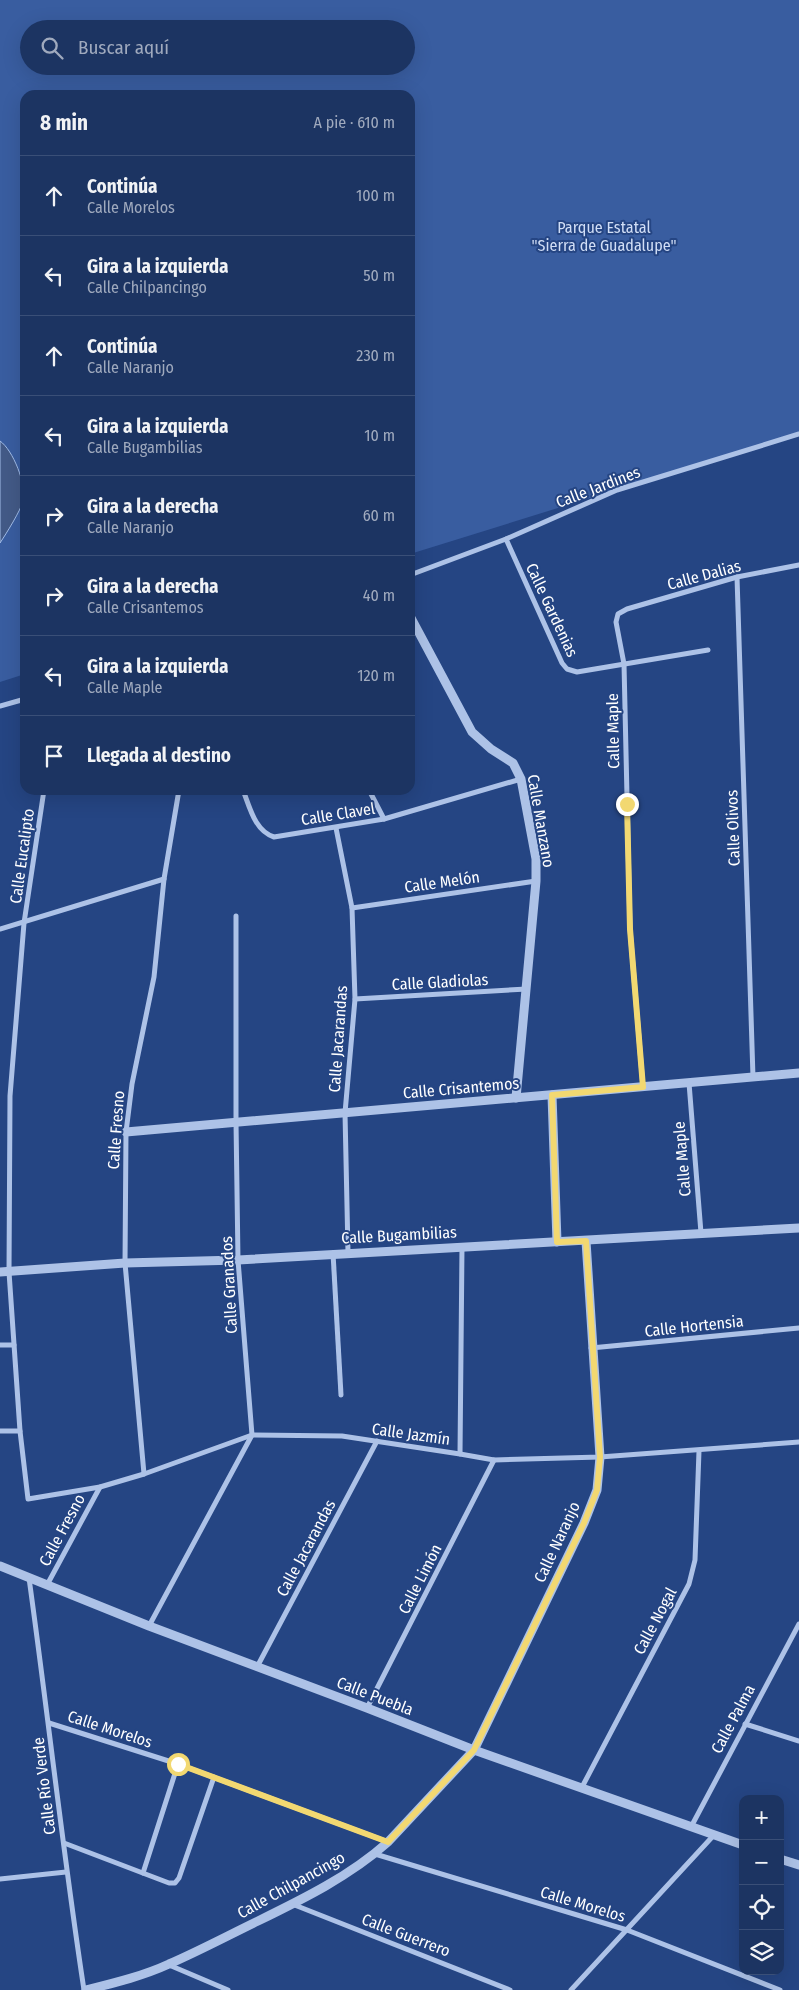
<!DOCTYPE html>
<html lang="es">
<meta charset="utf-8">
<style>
body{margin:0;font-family:"Fira Sans Condensed",sans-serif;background:#253c68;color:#f1f3f6}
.controls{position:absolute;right:15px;bottom:15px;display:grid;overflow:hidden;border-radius:10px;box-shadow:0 5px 20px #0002}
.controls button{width:45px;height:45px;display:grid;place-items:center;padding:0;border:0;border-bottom:1px solid #3a4f77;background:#1c3462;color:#f1f3f6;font:25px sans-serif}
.stop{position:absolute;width:15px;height:15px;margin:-11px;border:4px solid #f2d871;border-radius:50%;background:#fff}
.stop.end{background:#f2d871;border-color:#fff;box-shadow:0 1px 5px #0008}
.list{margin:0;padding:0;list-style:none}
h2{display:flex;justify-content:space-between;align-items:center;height:65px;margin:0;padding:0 20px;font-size:21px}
h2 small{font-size:16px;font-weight:400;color:#a0aabe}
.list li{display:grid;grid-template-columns:32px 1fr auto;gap:15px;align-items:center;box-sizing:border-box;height:80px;padding:0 20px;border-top:1px solid #3a4f77}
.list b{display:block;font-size:19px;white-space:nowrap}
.list p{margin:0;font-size:16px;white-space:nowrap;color:#a0aabe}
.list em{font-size:16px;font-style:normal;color:#a0aabe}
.icon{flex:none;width:28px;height:28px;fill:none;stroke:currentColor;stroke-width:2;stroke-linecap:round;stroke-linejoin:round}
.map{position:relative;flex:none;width:799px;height:1990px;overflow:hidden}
.search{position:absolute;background:#1c3462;box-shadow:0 5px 20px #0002;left:20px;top:20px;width:395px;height:55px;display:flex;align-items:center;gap:12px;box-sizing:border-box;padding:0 18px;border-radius:28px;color:#a0aabe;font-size:19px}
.panel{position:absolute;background:#1c3462;box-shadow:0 5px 20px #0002;left:20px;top:90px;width:395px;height:705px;border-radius:15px}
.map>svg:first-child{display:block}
.green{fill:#395da0;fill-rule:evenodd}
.water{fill:#435a87;stroke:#a1bce8}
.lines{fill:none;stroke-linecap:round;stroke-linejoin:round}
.minor{stroke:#adc2e7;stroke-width:5}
.tertiary{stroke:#adc2e7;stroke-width:9}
.route{stroke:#f2d871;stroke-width:6}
.labels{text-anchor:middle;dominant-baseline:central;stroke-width:4;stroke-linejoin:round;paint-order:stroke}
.park-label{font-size:16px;fill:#d1def6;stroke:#254583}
.street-label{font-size:16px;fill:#fff;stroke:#254583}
</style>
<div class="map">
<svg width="799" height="1990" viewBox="0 0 799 1990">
<rect width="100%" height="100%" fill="#254583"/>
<!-- green -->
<path class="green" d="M0,0H799V433L410,554V95H25V674L0,682ZM29,29H406V66H29Z"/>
<!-- water -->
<path class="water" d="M0,441C13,450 27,485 23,501C21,510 6,534 0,543Z"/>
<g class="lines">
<!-- minor -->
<g class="minor">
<path d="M506,539L562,663L567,669L577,672L708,650"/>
<path d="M410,575L506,539L617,490L799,434"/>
<path d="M737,577L753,1077"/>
<path d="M0,706L25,699"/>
<path d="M44,790L24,923L10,1096L9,1272L20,1431L28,1499L100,1487L144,1474L252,1435L342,1436L460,1454L494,1460L600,1457L799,1442"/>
<path d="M243,790C250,808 255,831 274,837L384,819L521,779"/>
<path d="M369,790L384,819"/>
<path d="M336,828L352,908L355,999L345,1113L348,1252"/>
<path d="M352,908L536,881"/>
<path d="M0,929L164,879"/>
<path d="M355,999L527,989"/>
<path d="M689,1083L701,1233"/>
<path d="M643,1087L630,929L624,664L616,622L618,614L627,609L737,577L799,565"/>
<path d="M333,1253L341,1395"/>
<path d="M0,1345H14"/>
<path d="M591,1348L799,1328"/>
<path d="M0,1431H20"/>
<path d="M460,1454L462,1247"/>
<path d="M144,1474L125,1263L126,1132L132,1084L154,977L164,879L179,790"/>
<path d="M29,1578C48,1715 63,1853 84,1990"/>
<path d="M47,1585L100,1487"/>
<path d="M149,1626L252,1435L238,1260L236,1122V916"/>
<path d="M257,1667L377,1441"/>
<path d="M367,1708L494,1460"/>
<path d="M49,1723L178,1764L388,1842"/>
<path d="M745,1724L799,1741"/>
<path d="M581,1789L689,1584L695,1560L699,1451"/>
<path d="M691,1827L799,1624"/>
<path d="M64,1843L169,1883H175L179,1878L214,1777"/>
<path d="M375,1854L627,1930L780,1990"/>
<path d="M143,1873L178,1764"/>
<path d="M0,1879L66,1872"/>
<path d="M292,1904L510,1990"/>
<path d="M169,1965L228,1990"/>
<path d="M571,1990L714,1835"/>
</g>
<!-- tertiary -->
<g class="tertiary">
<path d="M410,616L472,732L491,749L513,763L521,779L536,859V881L516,1098"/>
<path d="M552,1095L557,1242"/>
<path d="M126,1132L799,1073"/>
<path d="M0,1272L125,1263L238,1260L799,1228"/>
<path d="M0,1566L149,1626L367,1708L474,1750L743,1845"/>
<path d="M780,1859L799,1865"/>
<path d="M86,1990C114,1983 143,1976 169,1964C199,1951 229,1935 258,1921C303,1899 350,1876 388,1842L474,1750L584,1523L597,1490L600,1457L586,1241"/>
</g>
</g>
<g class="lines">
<!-- route -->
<path class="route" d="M178,1764L388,1842L474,1750L584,1523L597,1490L600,1457L586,1241L557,1242L552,1095L643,1087L630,929L627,804"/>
</g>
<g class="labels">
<!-- park labels -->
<g class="park-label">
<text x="604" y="227">Parque Estatal<tspan x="604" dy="18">"Sierra de Guadalupe"</tspan></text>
</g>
<!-- street labels -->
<g class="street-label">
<text transform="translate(598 487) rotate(-21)">Calle Jardines</text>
<text transform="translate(704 575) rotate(-15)">Calle Dalias</text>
<text transform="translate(552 610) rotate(65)">Calle Gardenias</text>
<text transform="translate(613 731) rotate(-91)">Calle Maple</text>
<text transform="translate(338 814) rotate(-9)">Calle Clavel</text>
<text transform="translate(541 821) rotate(80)">Calle Manzano</text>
<text transform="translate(733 828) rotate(-92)">Calle Olivos</text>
<text transform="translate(22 856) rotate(-82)">Calle Eucalipto</text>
<text transform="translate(442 882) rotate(-8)">Calle Melón</text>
<text transform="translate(440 982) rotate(-3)">Calle Gladiolas</text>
<text transform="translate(338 1039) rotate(-86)">Calle Jacarandas</text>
<text transform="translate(461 1088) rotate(-5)">Calle Crisantemos</text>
<text transform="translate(116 1130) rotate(-86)">Calle Fresno</text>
<text transform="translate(682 1159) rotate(-95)">Calle Maple</text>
<text transform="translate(399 1235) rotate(-3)">Calle Bugambilias</text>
<text transform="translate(229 1285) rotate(-93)">Calle Granados</text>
<text transform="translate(694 1326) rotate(-6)">Calle Hortensia</text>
<text transform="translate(411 1434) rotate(8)">Calle Jazmín</text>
<text transform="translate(62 1530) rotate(-62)">Calle Fresno</text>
<text transform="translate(557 1542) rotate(-65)">Calle Naranjo</text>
<text transform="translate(306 1548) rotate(-62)">Calle Jacarandas</text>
<text transform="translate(420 1579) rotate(-63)">Calle Limón</text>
<text transform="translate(655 1621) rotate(-62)">Calle Nogal</text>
<text transform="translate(375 1696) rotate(21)">Calle Puebla</text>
<text transform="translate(733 1719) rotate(-62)">Calle Palma</text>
<text transform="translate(110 1729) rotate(18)">Calle Morelos</text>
<text transform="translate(44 1786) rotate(-97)">Calle Río Verde</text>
<text transform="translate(291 1885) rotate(-29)">Calle Chilpancingo</text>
<text transform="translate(583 1904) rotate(17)">Calle Morelos</text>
<text transform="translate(406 1935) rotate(21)">Calle Guerrero</text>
</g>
</g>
</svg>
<div class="controls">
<button>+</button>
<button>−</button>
<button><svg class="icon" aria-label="locate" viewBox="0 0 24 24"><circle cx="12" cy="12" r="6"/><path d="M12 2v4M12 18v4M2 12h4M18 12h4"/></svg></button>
<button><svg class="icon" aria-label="layers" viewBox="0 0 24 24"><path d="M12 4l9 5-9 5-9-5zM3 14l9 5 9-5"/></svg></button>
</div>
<div class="stop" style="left:178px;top:1764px"></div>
<div class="stop end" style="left:627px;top:804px"></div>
<div class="search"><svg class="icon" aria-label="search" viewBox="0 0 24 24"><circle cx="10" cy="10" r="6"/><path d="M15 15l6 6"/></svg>Buscar aquí</div>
<section class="panel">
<h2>8 min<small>A pie · 610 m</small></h2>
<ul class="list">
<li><svg class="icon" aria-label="ahead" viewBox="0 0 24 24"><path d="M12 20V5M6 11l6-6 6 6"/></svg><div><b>Continúa</b><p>Calle Morelos</p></div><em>100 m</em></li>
<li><svg class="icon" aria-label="left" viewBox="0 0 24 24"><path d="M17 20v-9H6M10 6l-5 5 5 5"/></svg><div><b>Gira a la izquierda</b><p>Calle Chilpancingo</p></div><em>50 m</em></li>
<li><svg class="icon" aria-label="ahead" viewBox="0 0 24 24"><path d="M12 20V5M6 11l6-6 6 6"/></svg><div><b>Continúa</b><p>Calle Naranjo</p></div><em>230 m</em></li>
<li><svg class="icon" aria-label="left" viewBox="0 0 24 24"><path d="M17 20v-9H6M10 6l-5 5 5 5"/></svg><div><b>Gira a la izquierda</b><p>Calle Bugambilias</p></div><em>10 m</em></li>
<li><svg class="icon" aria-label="right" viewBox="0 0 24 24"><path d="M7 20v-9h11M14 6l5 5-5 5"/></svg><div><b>Gira a la derecha</b><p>Calle Naranjo</p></div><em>60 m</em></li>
<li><svg class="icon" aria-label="right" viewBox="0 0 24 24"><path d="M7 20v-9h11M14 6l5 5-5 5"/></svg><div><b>Gira a la derecha</b><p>Calle Crisantemos</p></div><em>40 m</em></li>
<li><svg class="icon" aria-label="left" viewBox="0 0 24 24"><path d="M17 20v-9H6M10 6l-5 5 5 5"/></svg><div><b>Gira a la izquierda</b><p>Calle Maple</p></div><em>120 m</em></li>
<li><svg class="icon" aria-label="arrive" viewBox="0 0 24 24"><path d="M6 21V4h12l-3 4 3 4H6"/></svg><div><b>Llegada al destino</b></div></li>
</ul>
</section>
</div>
